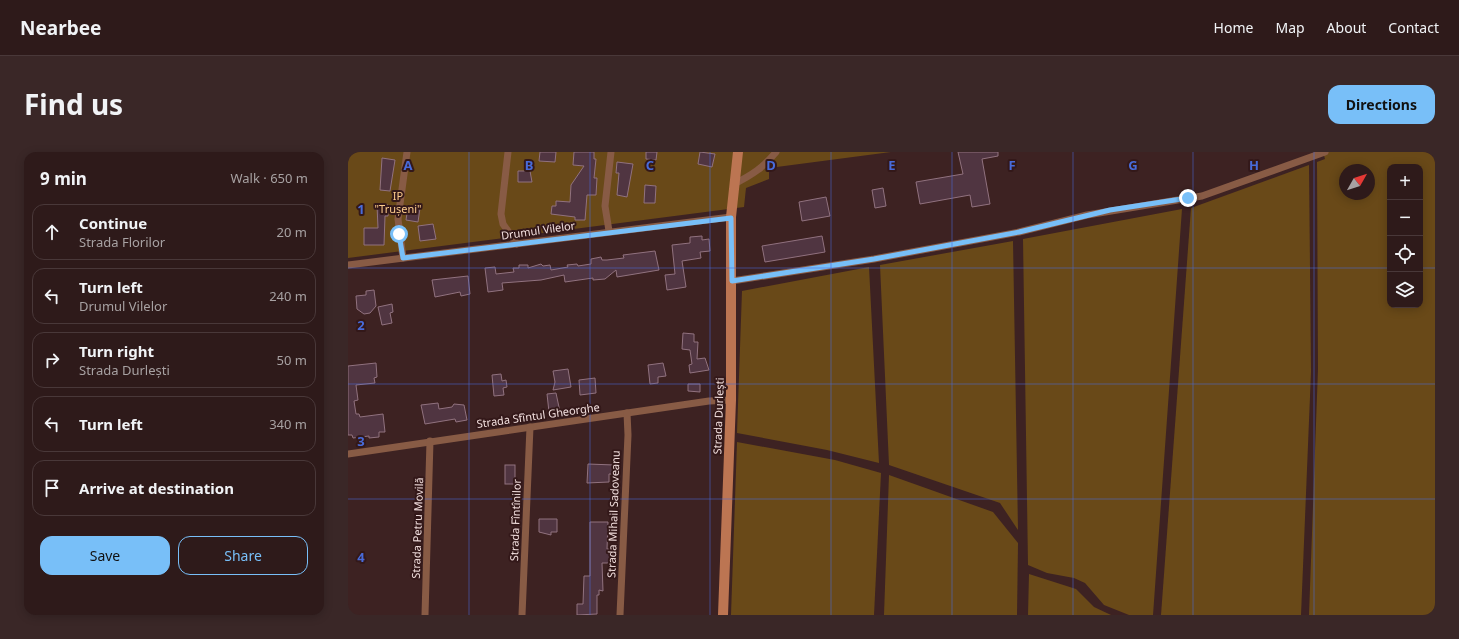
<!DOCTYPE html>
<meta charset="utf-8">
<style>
body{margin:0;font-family:"Noto Sans",sans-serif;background:#3a2727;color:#f1f3f6}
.controls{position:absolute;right:12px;top:12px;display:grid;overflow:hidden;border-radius:8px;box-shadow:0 2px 10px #0003}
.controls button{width:36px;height:36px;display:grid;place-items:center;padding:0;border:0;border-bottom:1px solid #493839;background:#2e1a1a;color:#f1f3f6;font:20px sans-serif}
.compass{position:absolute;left:991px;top:12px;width:36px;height:36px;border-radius:50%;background:#2e1a1a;box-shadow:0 2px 10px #0003;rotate:51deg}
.stop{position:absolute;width:12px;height:12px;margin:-9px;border:3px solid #78bff8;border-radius:50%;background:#fff}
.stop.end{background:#78bff8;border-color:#fff;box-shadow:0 1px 4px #0008}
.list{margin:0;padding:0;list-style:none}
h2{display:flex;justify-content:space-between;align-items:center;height:52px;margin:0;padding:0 16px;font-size:17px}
h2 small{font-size:13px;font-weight:400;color:#a7a1a2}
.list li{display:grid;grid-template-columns:26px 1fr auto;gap:12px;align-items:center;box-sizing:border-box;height:56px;margin:0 8px 8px;padding:0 8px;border:1px solid #493839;border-radius:12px}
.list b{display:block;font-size:15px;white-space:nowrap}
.list p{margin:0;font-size:13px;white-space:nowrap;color:#a7a1a2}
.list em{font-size:13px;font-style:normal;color:#a7a1a2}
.actions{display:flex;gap:8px;padding:12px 16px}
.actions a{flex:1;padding:9px 0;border:1px solid #78bff8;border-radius:12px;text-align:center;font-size:14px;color:#78bff8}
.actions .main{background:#78bff8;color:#111}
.icon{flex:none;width:22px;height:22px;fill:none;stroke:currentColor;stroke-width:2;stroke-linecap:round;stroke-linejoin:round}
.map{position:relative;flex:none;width:1087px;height:463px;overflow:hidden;border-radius:12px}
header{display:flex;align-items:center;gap:24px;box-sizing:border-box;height:56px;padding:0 20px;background:#2e1a1a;border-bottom:1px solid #493839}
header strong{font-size:19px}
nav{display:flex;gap:22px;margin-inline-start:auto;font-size:14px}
.intro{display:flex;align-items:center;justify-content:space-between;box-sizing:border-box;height:96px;padding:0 24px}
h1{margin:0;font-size:28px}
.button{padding:10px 18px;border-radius:12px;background:#78bff8;color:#111;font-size:14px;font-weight:700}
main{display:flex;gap:24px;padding:0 24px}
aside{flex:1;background:#2e1a1a;border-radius:12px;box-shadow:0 2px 10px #0003}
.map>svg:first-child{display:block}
.green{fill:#694918;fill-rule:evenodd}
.building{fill:#503541;stroke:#91727f}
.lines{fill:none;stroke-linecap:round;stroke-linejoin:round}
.street{stroke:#885b45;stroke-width:7}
.secondary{stroke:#bc7552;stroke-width:10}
.route{stroke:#78bff8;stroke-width:5}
.grid{fill:none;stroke:#486bda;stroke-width:1;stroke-opacity:0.55}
.labels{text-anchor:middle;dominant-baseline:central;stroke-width:4;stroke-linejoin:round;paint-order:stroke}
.park-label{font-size:11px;fill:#fccb8c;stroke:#331819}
.street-label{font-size:11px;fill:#f4e1e0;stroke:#331819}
.grid-label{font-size:13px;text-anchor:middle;font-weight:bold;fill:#486bda;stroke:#331819;stroke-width:4;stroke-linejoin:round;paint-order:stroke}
</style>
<header>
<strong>Nearbee</strong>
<nav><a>Home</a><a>Map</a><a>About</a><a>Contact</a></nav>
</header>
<div class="intro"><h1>Find us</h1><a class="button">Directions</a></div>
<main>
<aside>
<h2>9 min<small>Walk · 650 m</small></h2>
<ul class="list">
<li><svg class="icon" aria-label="ahead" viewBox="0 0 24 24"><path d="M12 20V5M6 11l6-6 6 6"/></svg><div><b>Continue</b><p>Strada Florilor</p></div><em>20 m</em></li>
<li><svg class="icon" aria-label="left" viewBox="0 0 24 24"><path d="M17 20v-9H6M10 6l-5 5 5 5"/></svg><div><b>Turn left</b><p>Drumul Vilelor</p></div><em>240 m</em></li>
<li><svg class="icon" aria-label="right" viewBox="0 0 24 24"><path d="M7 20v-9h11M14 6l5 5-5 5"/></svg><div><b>Turn right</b><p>Strada Durlești</p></div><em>50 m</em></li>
<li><svg class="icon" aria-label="left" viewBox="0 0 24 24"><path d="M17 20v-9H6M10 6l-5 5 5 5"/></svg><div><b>Turn left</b></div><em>340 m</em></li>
<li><svg class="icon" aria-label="arrive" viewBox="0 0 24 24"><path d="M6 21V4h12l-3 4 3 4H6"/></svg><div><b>Arrive at destination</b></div></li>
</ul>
<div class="actions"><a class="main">Save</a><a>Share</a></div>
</aside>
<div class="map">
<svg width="1087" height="463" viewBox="0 0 1087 463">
<rect width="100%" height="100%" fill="#3d2222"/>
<!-- green -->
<g class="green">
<path d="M0,0H543L421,16V27L398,36L396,55L0,106Z"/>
<path d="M975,0H1087V463H961L970,217L969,10L977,7ZM1042,15H1072V153H1042ZM997,18H1021V42H997Z"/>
<path d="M961,13L963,220L953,463H813L843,56Z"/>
<path d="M834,57L805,463H781L756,453L737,431L726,426L699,421L680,413L675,87Z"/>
<path d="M665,89L670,378L652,351L541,313L532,113Z"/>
<path d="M521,115L531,311L479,298L389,281L394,139Z"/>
<path d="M389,290L487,308L533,321L526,463H383Z"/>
<path d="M541,323L645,360L670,391L669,463H536Z"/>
<path d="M681,422L728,437L746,455L763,463H680Z"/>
</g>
<!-- building -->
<g class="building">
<path d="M192,0H208L207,10L191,9Z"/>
<path d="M226,0H246V7H248L246,26H249L248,43H239L237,68H227V65L203,62L204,54H208V49L222,50L223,33L236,14L225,13Z"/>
<path d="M298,0H309L308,8L298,7Z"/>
<path d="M352,0L367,2L364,15L350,12Z"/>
<path d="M610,0H650V4L634,7L642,52L624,55L622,43L572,52L568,30L615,22Z"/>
<path d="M34,6L47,8L42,39L32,38Z"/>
<path d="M269,10L285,12L279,45L269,43L271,21H268Z"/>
<path d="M170,19H182L184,30H170Z"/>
<path d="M297,33L308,34L307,51H296Z"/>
<path d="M535,36L538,54L527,56L524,38Z"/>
<path d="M478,45L482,64L454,69L451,50Z"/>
<path d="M29,53H40V64H37L36,93H16V76H30Z"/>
<path d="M60,55L72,56L70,70L58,68Z"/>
<path d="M85,72L88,87L72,89L70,74Z"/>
<path d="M354,84V88L361,87L362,99L352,100L353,106L334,109L338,135L319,138L317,123L327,122L324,93L342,91V85Z"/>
<path d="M474,84L477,100L417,110L414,94Z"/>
<path d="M307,99L311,118L269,125L268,118L257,127L245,128V126L217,130L216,123L193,128L154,131L155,138L140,140L137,116L147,115L148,122L166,120L165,116H171V113H180V116L193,112L195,114L202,113L203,118L220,115L219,113L229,112L230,114L243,112V107L253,105L254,108H259L276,106L275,103Z"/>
<path d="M120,124L122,142L113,144L112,140L87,145L84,128Z"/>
<path d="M26,138L28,154L22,161L16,162L9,157L8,144L18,143V139Z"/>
<path d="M44,152L45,160L42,161L44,171L34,173L30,155Z"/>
<path d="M335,181L346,182V190H350L349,207L357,206L361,218L342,221L341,213L344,212L342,198L334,197Z"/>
<path d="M28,211L29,225L26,226L27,231L8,233L10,248L6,249L8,262H11L12,265L35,262L37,280H31V285L21,286V284L5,286L4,283H0V214Z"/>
<path d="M315,211L318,224L310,225V231L302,232L300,213Z"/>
<path d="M220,217L223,235L205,238L207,230L205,219Z"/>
<path d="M153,222L154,229L158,228L159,235L155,236L156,243L146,244L144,223Z"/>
<path d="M247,226L248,241L232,243L231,228Z"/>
<path d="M340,232H352V240L340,239Z"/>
<path d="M208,241L212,260H201L199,242Z"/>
<path d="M90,251L91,257L104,255L106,252L116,253L119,268L108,270L107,267L77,272L73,253Z"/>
<path d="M240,312L266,313L265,322H261V330L239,331Z"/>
<rect x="157" y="313" width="10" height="19"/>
<path d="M191,367H209V380H203V383L191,380Z"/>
<path d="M242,370H260L259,397H262V411H254L255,439L251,438V443H249V462L229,463V452H235L236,424H242Z"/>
</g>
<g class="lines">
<!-- street -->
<g class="street">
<path d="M160,0L153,62L155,72L169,92"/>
<path d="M386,32C404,23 416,15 428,0"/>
<path d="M261,79L257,54L263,0"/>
<path d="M55,106L50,67L59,0"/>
<path d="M0,113L383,65"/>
<path d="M384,129L526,107L671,80L739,63L854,44L977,0"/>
<path d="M0,302L361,249L383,248"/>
<path d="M77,463L82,289"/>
<path d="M174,463L182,275"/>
<path d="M272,463L280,283L279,261"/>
</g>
<!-- secondary -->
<path class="secondary" d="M375,463L383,248V65L390,0"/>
</g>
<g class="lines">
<!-- route -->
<path class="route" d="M51,82L55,106L383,66L384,129L526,107L671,80L762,58L840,46"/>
</g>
<!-- grid -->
<path class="grid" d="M121,0V463M242,0V463M362,0V463M483,0V463M604,0V463M725,0V463M845,0V463M966,0V463M0,116H1042M1072,116H1087M0,232H1087M0,347H1087"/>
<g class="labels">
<!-- park labels -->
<g class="park-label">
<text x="50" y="43">IP<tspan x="50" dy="13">"Trușeni"</tspan></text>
</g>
<!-- street labels -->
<g class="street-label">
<text transform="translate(190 78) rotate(-8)">Drumul Vilelor</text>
<text transform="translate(190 263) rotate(-8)">Strada Sfîntul Gheorghe</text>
<text transform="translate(370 264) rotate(-88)">Strada Durlești</text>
<text transform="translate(265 362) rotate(-88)">Strada Mihail Sadoveanu</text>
<text transform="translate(167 368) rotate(-88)">Strada Fîntînilor</text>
<text transform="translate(69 376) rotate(-88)">Strada Petru Movilă</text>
</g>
</g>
<g class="grid-label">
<text x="60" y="18">A</text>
<text x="181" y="18">B</text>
<text x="302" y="18">C</text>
<text x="423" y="18">D</text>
<text x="544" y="18">E</text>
<text x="664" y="18">F</text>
<text x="785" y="18">G</text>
<text x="906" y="18">H</text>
<text x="13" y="62">1</text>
<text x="13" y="178">2</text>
<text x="13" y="294">3</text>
<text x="13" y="410">4</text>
</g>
</svg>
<div class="controls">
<button>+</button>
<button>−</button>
<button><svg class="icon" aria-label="locate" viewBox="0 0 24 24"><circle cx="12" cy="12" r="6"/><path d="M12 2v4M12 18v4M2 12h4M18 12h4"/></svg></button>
<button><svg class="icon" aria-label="layers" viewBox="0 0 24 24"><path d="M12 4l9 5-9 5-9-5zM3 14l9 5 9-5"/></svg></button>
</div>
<svg class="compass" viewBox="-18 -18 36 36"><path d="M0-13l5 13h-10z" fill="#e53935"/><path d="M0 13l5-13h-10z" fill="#a7a1a2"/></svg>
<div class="stop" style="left:51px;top:82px"></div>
<div class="stop end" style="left:840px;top:46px"></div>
</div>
</main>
